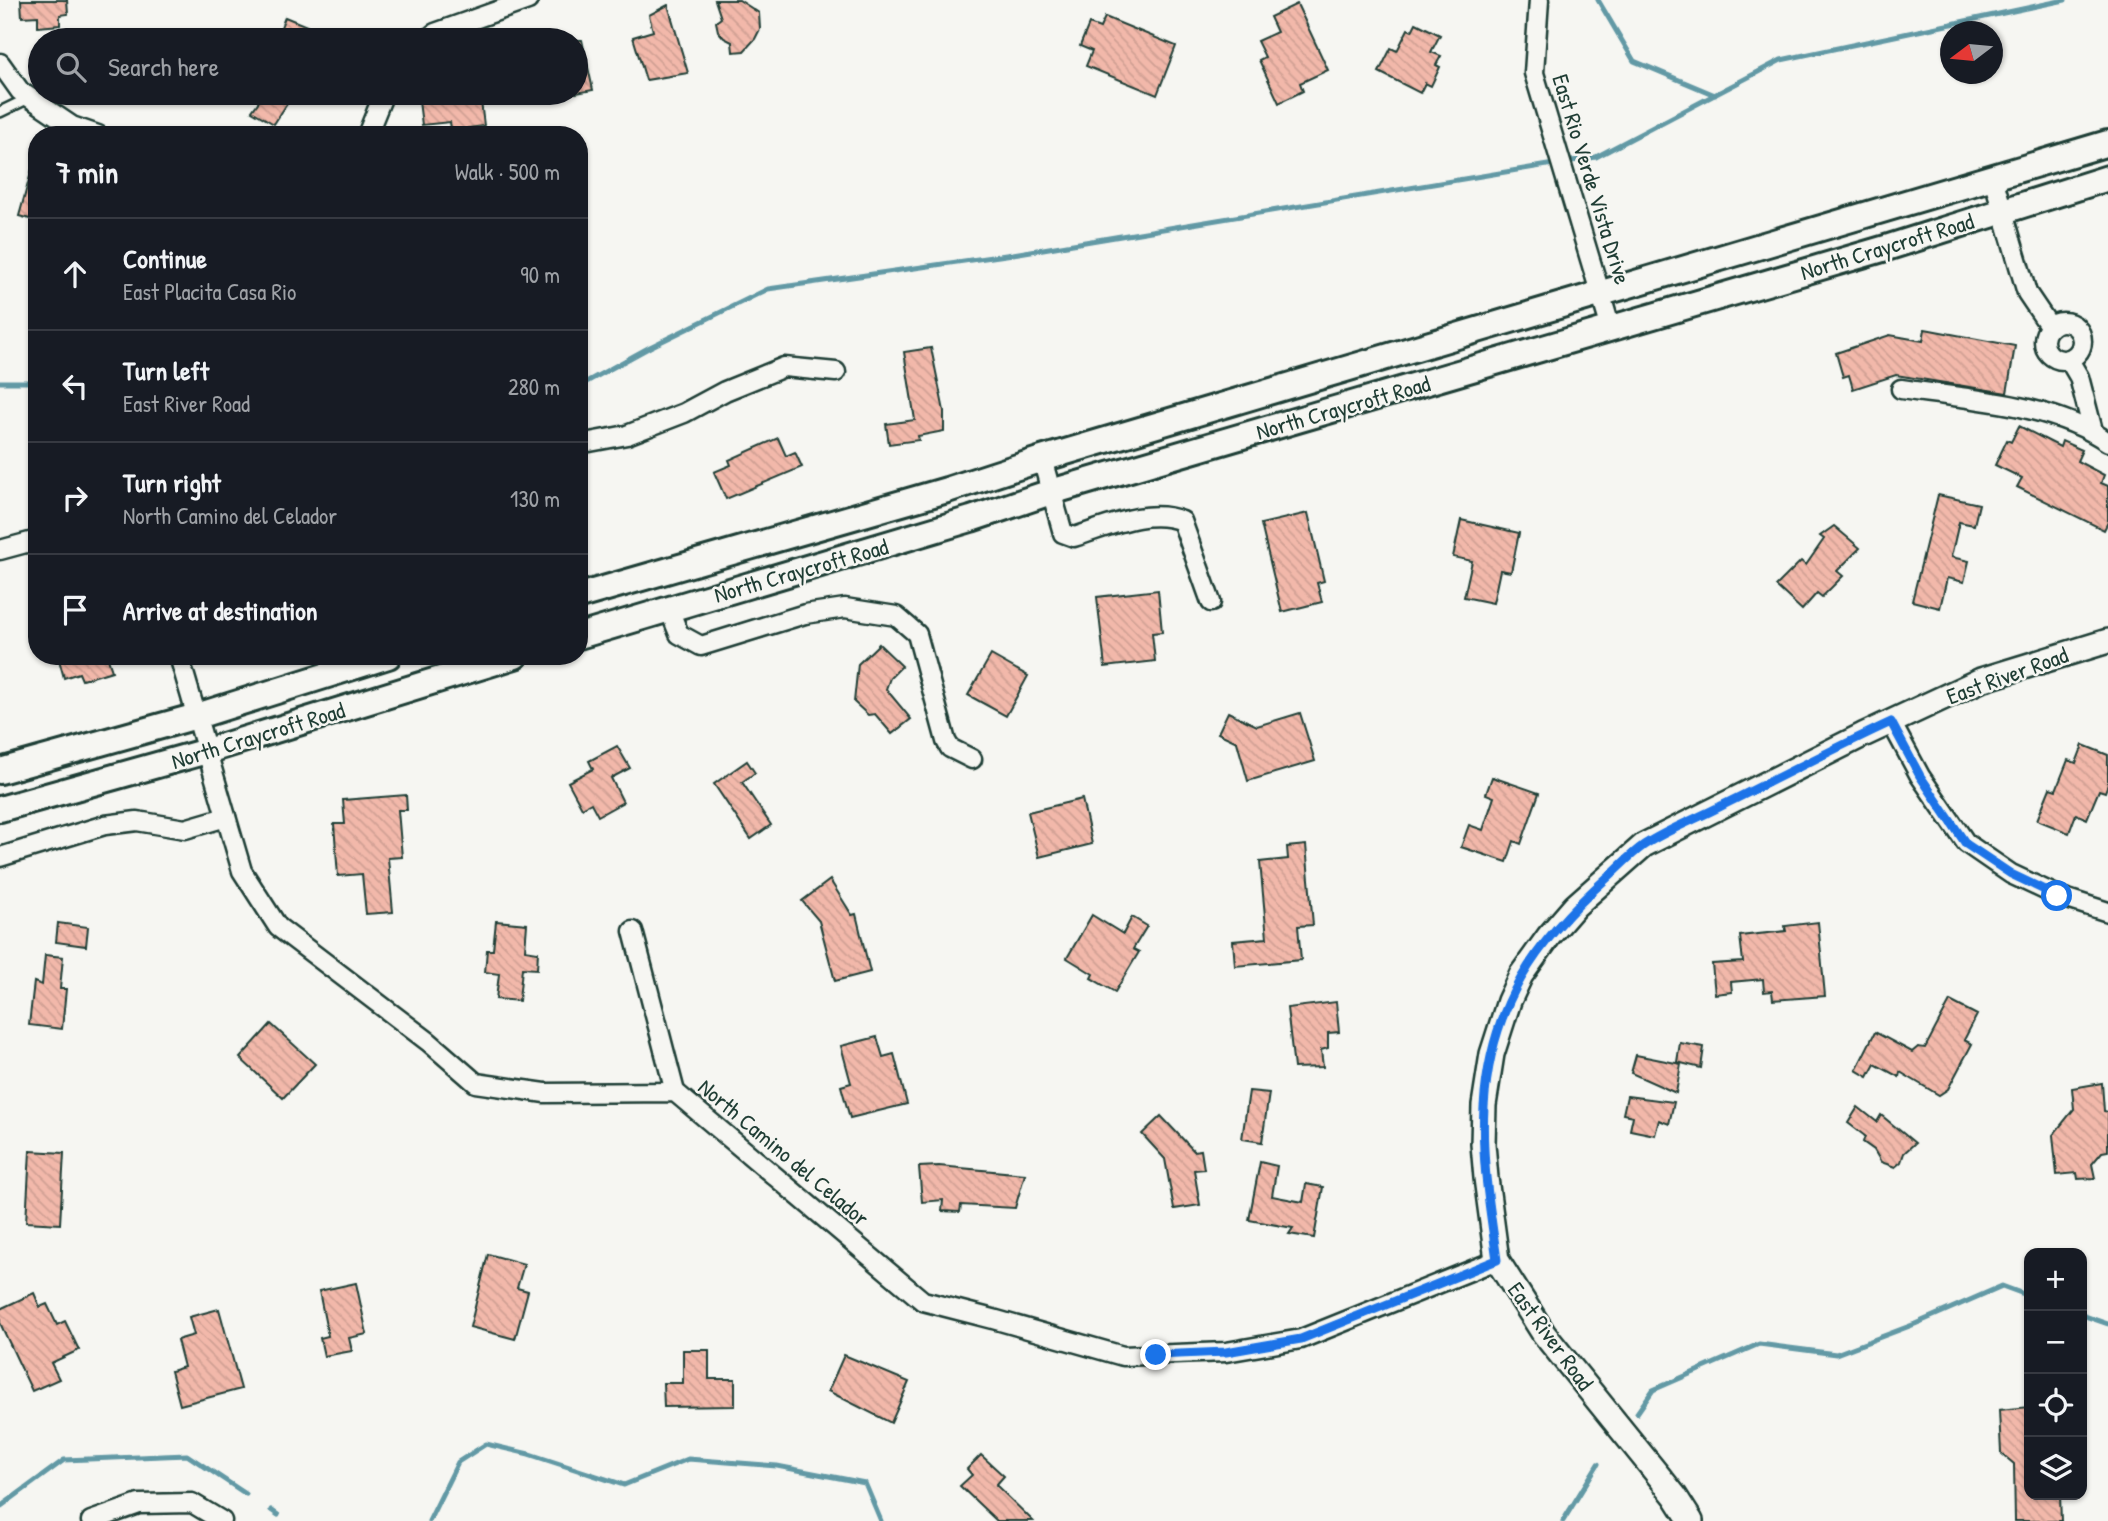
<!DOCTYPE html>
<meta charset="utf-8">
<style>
body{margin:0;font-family:"Patrick Hand",sans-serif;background:#242831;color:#f1f3f6}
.controls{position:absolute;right:21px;bottom:21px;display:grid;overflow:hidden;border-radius:14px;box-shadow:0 2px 5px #0004}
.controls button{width:63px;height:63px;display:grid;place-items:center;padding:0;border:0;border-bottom:2px solid #363941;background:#171b24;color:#f1f3f6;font:35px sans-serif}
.compass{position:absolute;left:1940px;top:21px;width:63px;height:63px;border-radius:50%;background:#171b24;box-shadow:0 2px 5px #0004;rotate:254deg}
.stop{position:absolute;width:21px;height:21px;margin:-16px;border:5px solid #1a73e8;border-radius:50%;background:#fff}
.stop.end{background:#1a73e8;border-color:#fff;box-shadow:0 2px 7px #0008}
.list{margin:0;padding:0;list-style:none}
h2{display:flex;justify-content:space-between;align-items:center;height:91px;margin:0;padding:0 28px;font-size:30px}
h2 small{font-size:23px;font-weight:400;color:#9ea1a6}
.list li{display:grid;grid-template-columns:46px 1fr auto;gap:21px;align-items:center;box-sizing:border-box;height:112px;padding:0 28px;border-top:2px solid #363941}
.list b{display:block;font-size:26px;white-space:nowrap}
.list p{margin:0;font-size:23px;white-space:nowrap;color:#9ea1a6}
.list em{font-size:23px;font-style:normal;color:#9ea1a6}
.icon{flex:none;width:38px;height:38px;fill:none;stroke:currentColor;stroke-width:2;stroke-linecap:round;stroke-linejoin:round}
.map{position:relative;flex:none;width:2108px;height:1521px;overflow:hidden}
.search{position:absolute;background:#171b24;box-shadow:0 2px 5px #0004;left:28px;top:28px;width:560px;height:77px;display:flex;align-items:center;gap:18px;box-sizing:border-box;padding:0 24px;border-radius:38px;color:#9ea1a6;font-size:26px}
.panel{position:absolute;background:#171b24;box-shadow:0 2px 5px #0004;left:28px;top:126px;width:560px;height:539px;border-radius:28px}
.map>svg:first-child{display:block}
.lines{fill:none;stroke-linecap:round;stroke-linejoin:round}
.stream{stroke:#6299a5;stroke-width:5}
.building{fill:url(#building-back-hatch);stroke:#1f3d34;stroke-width:2}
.service-casing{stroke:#1f3d34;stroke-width:14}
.minor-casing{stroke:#1f3d34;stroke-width:23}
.tertiary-casing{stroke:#1f3d34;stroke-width:28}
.secondary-casing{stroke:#1f3d34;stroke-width:30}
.service{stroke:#f6f6f2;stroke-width:9}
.minor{stroke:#f6f6f2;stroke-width:18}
.tertiary{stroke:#f6f6f2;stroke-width:23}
.secondary{stroke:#f6f6f2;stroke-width:24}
.route{stroke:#1a73e8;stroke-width:9}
.labels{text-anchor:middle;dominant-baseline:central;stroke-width:5;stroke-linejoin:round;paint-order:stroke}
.street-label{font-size:23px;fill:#1f3d34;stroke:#f6f6f2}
</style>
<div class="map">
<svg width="2108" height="1521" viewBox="0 0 2108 1521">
<defs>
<pattern id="building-back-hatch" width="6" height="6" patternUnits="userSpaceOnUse" patternTransform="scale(1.75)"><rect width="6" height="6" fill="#f2b8aa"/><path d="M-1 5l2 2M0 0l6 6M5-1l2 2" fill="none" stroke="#cf9f93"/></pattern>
</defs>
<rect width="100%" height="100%" fill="#f6f6f2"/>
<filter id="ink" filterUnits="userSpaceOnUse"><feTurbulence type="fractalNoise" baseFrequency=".0143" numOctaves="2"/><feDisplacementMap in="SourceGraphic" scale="14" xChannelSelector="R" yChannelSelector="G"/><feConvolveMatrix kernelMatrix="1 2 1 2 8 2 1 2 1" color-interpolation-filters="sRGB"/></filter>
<g filter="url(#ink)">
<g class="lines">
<!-- stream -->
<g class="stream">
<path d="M1598,0L1634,61L1715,95"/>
<path d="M0,382H37"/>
<path d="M579,386L650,347L768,289L1013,254L1596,157L1781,60L2065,0"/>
<path d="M2082,1315L2108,1324"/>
<path d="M1637,1413L1653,1390L1759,1344L1836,1354L1915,1324L2002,1286L2029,1296"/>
<path d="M0,1507L64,1460L187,1455L246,1494"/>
<path d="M271,1510L278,1515"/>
<path d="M429,1521L458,1462L486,1444L529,1454L624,1485L688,1459L777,1466L865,1483L881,1521"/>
<path d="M1563,1521L1598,1464"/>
</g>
</g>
<!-- building -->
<g class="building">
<path d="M21,0H67L68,14L60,15V25L38,27V16L22,17Z"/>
<path d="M715,0H739L759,13L760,29L755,39L744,51L733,52L732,42L724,38L718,31L716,22L721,18Z"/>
<path d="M1297,4L1328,70L1300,83L1303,91L1279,103L1259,60L1265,57L1257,41L1277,32L1270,17Z"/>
<path d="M668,5L688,73L646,80L633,37L653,31L649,15Z"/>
<path d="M285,17L307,26L302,40H276Z"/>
<path d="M1105,17L1176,46L1157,95L1086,66L1092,51L1080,46L1089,24L1100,28Z"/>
<path d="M1416,23L1440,35L1431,52L1441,56L1436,65L1440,67L1431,86L1425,83L1420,93L1379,72L1391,48L1397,51L1408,29L1412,31Z"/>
<path d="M576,40H582L593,90L576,93Z"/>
<path d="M265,93H294L274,124L252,111Z"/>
<path d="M418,93H480L484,126L468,128L469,135H452L450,122L422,125Z"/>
<path d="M32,169H37V221L19,216Z"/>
<path d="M1925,329L2015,346L2007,393L1896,375L1853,389L1849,375L1843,377L1836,353L1890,335L1923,341Z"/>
<path d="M931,348L944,411V431L918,436L919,440L889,444L886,424L915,420L904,352Z"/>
<path d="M2019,426L2060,447L2062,441L2082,450L2077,461L2104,475L2101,483L2108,486V522L2104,530L2017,487L2022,478L1995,465L2007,440L2011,442Z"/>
<path d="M778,438L786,456L795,452L802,467L726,499L714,472L731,465L729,460Z"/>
<path d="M1938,495L1979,504L1974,525L1959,522L1951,557L1969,561L1964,582L1947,578L1940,608L1912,601Z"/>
<path d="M1308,513L1324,581L1317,583L1322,602L1282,612L1261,524Z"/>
<path d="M1461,520L1519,533L1511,572L1500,570L1493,603L1464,597L1472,561L1453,557Z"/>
<path d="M1834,526L1860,548L1837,571L1843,576L1822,597L1817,593L1802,610L1776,586L1801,561L1806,565L1824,539L1820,536Z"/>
<path d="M1158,590L1162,632L1152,633L1155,661L1105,667L1097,597Z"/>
<path d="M879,644L902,666L890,678L886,689L911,719L892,734L875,714L868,715L854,702L858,664Z"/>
<path d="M991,655L1028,676L1006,716L968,695Z"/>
<path d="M58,656H107L112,671L82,680L79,673L64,678Z"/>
<path d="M1228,712L1257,726L1300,713L1315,761L1248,781L1237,742L1218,733Z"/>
<path d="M2083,745L2108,755V784L2105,792L2099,790L2087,819L2076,814L2069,833L2037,820L2050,788L2056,790L2068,760L2076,763Z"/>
<path d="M617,746L630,768L611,778L623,802L598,816L591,803L582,808L568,782L593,769L589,761Z"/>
<path d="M747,761L755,773L742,782L771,825L751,839L714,784Z"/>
<path d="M1492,777L1539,793L1521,844L1514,841L1507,862L1461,847L1469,825L1483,830L1494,797L1486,794Z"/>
<path d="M406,795L407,810H398L402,857L388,858L393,912L366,914L362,874L338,876L334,824H345L343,800Z"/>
<path d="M1082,799L1092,844L1039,857L1028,812Z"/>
<path d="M1306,845L1313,925L1298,926L1301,960L1235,966L1233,941L1267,938L1260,862L1288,859L1287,847Z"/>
<path d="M830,880L852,915L856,914L870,972L835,981L819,921L802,901Z"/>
<path d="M1092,915L1123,934L1132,917L1147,926L1133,949L1139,952L1115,992L1091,978L1093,974L1067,958Z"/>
<path d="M496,921L527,924L525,950L538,952L537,969L522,968L519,1001L496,999L499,974L485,972L487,950H493Z"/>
<path d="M1818,922L1825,996L1773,1000L1772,991L1764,992L1763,979L1731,982L1732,992L1715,994L1712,964L1743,962L1740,936L1786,931L1785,926Z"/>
<path d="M58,923L88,927L86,946L56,942Z"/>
<path d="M45,955L63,957L60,989H66L62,1029L29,1025L34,982L42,985Z"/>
<path d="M1950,1001L1977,1015L1964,1040L1972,1044L1948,1089L1939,1095L1900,1072L1899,1077L1875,1064L1868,1077L1856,1070L1875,1032L1912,1052L1918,1047L1925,1048Z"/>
<path d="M1336,1002L1339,1032L1328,1033V1048L1321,1050L1323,1067L1294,1068L1287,1008Z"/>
<path d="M271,1024L315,1064L283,1098L240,1058Z"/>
<path d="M877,1037L883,1057L894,1054L907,1104L850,1118L841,1086L851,1083L841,1046Z"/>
<path d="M1680,1043L1704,1047L1701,1068L1677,1062Z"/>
<path d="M1636,1055L1681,1064L1676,1093L1631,1073Z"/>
<path d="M2102,1083L2104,1111L2108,1112V1151L2102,1152L2092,1164L2095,1178L2078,1179L2077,1173L2057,1175L2053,1135L2074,1109L2072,1088Z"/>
<path d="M1249,1091L1269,1093L1262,1142L1242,1139Z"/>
<path d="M1627,1096L1674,1102L1669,1124L1659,1120L1655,1135L1630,1130L1633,1116L1623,1114Z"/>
<path d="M1858,1107L1877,1122L1881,1115L1915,1143L1904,1153L1901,1162L1895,1167L1881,1162L1874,1150L1863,1142L1865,1136L1848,1123Z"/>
<path d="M1161,1116L1194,1151L1201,1150L1204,1169L1194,1170L1200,1205L1174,1209L1165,1159L1142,1134Z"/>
<path d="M30,1151L64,1153L60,1224L26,1222Z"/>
<path d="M1260,1162L1277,1166L1272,1196L1303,1202L1306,1184L1323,1187L1314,1238L1289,1234L1293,1228L1249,1220Z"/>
<path d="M939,1166L1025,1174L1015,1208L961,1205L960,1212L942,1211L943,1200L922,1202L919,1167Z"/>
<path d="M488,1254L524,1264L517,1288L528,1291L515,1339L470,1327Z"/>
<path d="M356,1283L367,1334L349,1338L352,1351L324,1356L320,1338L328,1336L319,1291Z"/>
<path d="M34,1293L40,1307L47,1304L57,1325L65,1321L79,1350L51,1363L59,1379L32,1391L0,1323V1309Z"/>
<path d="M219,1309L241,1389L180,1405L171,1371L184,1367L177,1340L194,1335L189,1317Z"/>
<path d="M683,1350H709V1379H735V1406L664,1407L663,1383H683Z"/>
<path d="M844,1355L909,1382L891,1423L828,1391Z"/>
<path d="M2029,1407V1495H2060L2061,1521H2015L2014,1464L2001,1453L1999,1410Z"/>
<path d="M981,1455L1004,1476L996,1485L1033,1521H997L960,1486L972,1475L967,1469Z"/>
</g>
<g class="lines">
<defs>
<path id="service" d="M0,112L29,98"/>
<g id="minor">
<path d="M1539,0L1534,73L1611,329"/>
<path d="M427,40L435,33L528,0"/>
<path d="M0,63L20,91L72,126L98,135"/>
<path d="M367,135L384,93"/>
<path d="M1993,178L2027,293L2050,327"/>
<circle cx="2063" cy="341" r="19"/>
<path d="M2069,360L2079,377L2093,431"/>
<path d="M1901,389C1966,399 2053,403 2108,442"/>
<path d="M579,444L627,435L684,413L725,391L784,367L836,372"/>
<path d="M1042,459L1063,533L1074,537C1107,527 1148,507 1182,521L1211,602"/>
<path d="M0,550L37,540"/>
<path d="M669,609L679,634L701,646L805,614L845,608L896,616L917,634L946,741L950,748L972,759"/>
<path d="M179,656L242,871L278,927L429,1042L476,1083L545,1093L675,1092L923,1301L993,1319L1123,1356L1226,1352L1301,1339L1497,1260"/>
<path d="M1891,722L1920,776L1966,843L2011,874L2058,896L2108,912"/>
<path d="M0,857L105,825L137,821L185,829L226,817"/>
<path d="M633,931L675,1092"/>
<path d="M91,1521L139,1504L192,1503L222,1521"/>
</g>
<path id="tertiary" d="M1691,1521L1675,1496L1544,1334L1497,1260L1486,1178L1483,1144L1484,1105L1492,1054L1509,1001L1521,975L1549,936L1575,906L1644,845L1863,735L1981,680L2108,641"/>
<g id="secondary">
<path d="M579,596L947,490L1042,459L2108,143"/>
<path d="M579,636L971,519L1051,492L1886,248L2108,178"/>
<path d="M0,771L197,716L388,656"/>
<path d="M0,809L207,751L515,656"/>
</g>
</defs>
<!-- service casing -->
<use href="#service" class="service-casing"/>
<!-- minor casing -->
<use href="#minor" class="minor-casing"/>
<!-- tertiary casing -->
<use href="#tertiary" class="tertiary-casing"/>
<!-- secondary casing -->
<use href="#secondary" class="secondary-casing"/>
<!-- service -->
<use href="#service" class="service"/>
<!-- minor -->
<use href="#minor" class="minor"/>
<!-- tertiary -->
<use href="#tertiary" class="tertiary"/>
<!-- secondary -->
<use href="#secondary" class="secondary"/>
</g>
</g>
<g class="lines" filter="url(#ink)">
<!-- route -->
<path class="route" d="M1156,1355L1226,1352L1301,1339L1497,1260C1490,1209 1481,1159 1484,1107C1490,1007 1535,941 1608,877C1620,866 1631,854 1644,845C1668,829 1699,818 1725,804C1780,777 1835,748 1891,722L1920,776L1966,844L2011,874L2057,896"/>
</g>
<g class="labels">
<!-- street labels -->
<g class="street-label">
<text transform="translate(1592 179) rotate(73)">East Rio Verde Vista Drive</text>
<text transform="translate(1887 246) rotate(-17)">North Craycroft Road</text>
<text transform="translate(1343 407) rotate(-16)">North Craycroft Road</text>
<text transform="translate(801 570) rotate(-16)">North Craycroft Road</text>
<text transform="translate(2007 675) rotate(-20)">East River Road</text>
<text transform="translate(258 735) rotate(-17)">North Craycroft Road</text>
<text transform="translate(784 1152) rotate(40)">North Camino del Celador</text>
<text transform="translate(1551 1336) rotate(54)">East River Road</text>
</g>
</g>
</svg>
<div class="controls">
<button>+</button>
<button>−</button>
<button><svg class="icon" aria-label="locate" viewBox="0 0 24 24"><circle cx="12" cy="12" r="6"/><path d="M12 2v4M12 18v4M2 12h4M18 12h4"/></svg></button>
<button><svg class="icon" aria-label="layers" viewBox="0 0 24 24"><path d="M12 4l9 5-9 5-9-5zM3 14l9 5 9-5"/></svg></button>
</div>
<svg class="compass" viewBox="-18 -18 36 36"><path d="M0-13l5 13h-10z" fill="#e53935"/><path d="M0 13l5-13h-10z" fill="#9ea1a6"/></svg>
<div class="stop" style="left:2057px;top:896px"></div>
<div class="stop end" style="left:1156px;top:1355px"></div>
<div class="search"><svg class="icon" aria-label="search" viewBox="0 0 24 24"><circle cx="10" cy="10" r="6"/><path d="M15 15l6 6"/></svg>Search here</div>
<section class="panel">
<h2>7 min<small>Walk · 500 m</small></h2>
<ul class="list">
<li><svg class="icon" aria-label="ahead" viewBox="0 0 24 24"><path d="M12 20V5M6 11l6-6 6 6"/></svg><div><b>Continue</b><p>East Placita Casa Rio</p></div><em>90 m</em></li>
<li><svg class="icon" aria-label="left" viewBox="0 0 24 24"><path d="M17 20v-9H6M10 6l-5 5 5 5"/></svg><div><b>Turn left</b><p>East River Road</p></div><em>280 m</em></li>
<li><svg class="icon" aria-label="right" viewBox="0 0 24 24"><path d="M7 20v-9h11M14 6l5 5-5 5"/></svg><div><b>Turn right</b><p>North Camino del Celador</p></div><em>130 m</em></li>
<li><svg class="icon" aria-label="arrive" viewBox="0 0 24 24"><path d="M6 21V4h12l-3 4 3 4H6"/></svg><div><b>Arrive at destination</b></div></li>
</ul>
</section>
</div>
